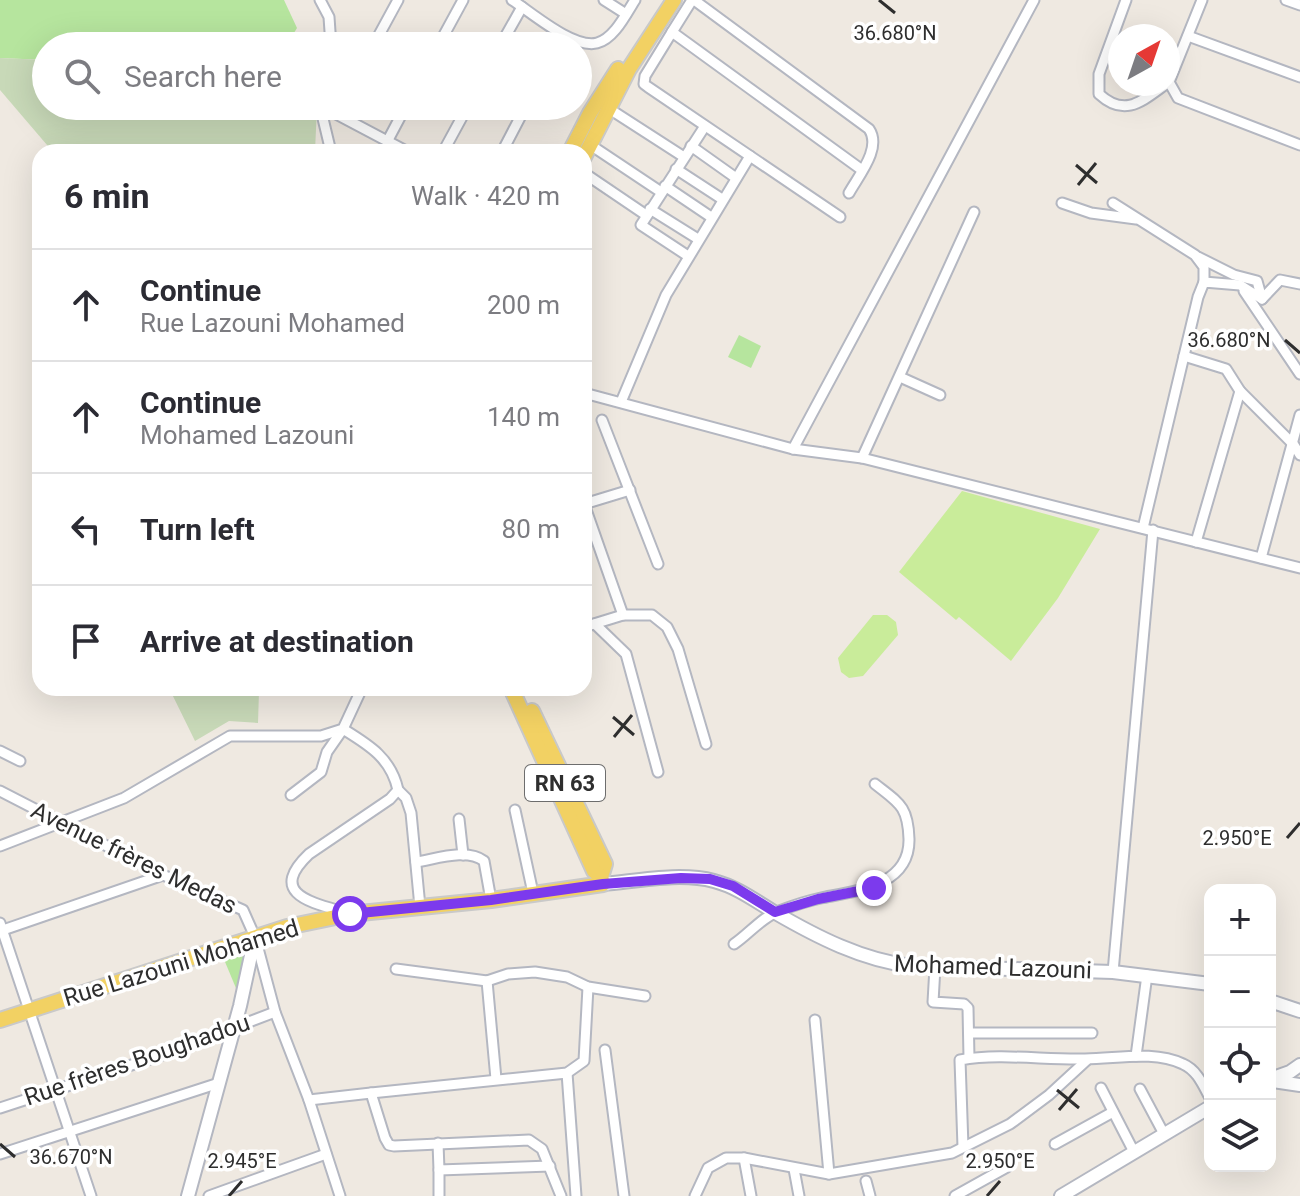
<!DOCTYPE html>
<meta charset="utf-8">
<style>
body{margin:0;font-family:Roboto,sans-serif;background:#f7f7f7;color:#2b2b33}
.controls{position:absolute;right:24px;bottom:24px;display:grid;overflow:hidden;border-radius:16px;box-shadow:0 8px 32px #0002}
.controls button{width:72px;height:72px;display:grid;place-items:center;padding:0;border:0;border-bottom:2px solid #e1e1e2;background:#fff;color:#2b2b33;font:40px sans-serif}
.compass{position:absolute;left:1108px;top:24px;width:72px;height:72px;border-radius:50%;background:#fff;box-shadow:0 8px 32px #0002;rotate:40deg}
.stop{position:absolute;width:24px;height:24px;margin:-18px;border:6px solid #7c3aed;border-radius:50%;background:#fff}
.stop.end{background:#7c3aed;border-color:#fff;box-shadow:0 2px 8px #0008}
.list{margin:0;padding:0;list-style:none}
h2{display:flex;justify-content:space-between;align-items:center;height:104px;margin:0;padding:0 32px;font-size:34px}
h2 small{font-size:26px;font-weight:400;color:#7c7c81}
.list li{display:grid;grid-template-columns:52px 1fr auto;gap:24px;align-items:center;box-sizing:border-box;height:112px;padding:0 32px;border-top:2px solid #e1e1e2}
.list b{display:block;font-size:30px;white-space:nowrap}
.list p{margin:0;font-size:26px;white-space:nowrap;color:#7c7c81}
.list em{font-size:26px;font-style:normal;color:#7c7c81}
.icon{flex:none;width:44px;height:44px;fill:none;stroke:currentColor;stroke-width:2;stroke-linecap:round;stroke-linejoin:round}
.map{position:relative;flex:none;width:1300px;height:1196px;overflow:hidden}
.search{position:absolute;background:#fff;box-shadow:0 8px 32px #0002;left:32px;top:32px;width:560px;height:88px;display:flex;align-items:center;gap:20px;box-sizing:border-box;padding:0 28px;border-radius:44px;color:#7c7c81;font-size:30px}
.panel{position:absolute;background:#fff;box-shadow:0 8px 32px #0002;left:32px;top:144px;width:560px;height:552px;border-radius:24px}
.map>svg:first-child{display:block}
.green{fill:#b6e59e}
.cemetery{fill:#c8d9b8}
.pitch{fill:#c9ec9a}
.lines{fill:none;stroke-linecap:round;stroke-linejoin:round}
.street-casing{stroke:#b4b7c1;stroke-width:13}
.secondary-casing{stroke:#b4b7c1;stroke-width:16}
.primary-casing{stroke:#c9c9c9;stroke-width:18}
.street{stroke:#fff;stroke-width:9}
.secondary{stroke:#fff;stroke-width:12}
.primary{stroke:#f2d163;stroke-width:14}
.route{stroke:#7c3aed;stroke-width:10}
.ticks{fill:none;stroke:#2e2e2e;stroke-width:3}
.labels{text-anchor:middle;dominant-baseline:central;stroke-width:7;stroke-linejoin:round;paint-order:stroke}
.shield{fill:#fff;stroke:#6d6d6d;stroke-width:2}
.shield-label{font-size:22px;font-weight:bold;fill:#2e2e2e}
.street-label{font-size:24px;fill:#2e2e2e;stroke:#fff}
.ticks-label{font-size:20px;text-anchor:middle;fill:#2e2e2e;stroke:#fff;stroke-width:7;stroke-linejoin:round;paint-order:stroke}
</style>
<div class="map">
<svg width="1300" height="1196" viewBox="0 0 1300 1196">
<rect width="100%" height="100%" fill="#efe9e1"/>
<!-- green -->
<g class="green">
<path d="M0,0H284L297,28L286,46H46V60L0,58Z"/>
<path d="M739,335L761,346L751,368L728,357Z"/>
<path d="M246,950L238,993L223,957Z"/>
</g>
<!-- cemetery -->
<g class="cemetery">
<path d="M0,58L46,60V106H317L315,152H53L0,90Z"/>
<path d="M169,688H262L259,691L258,723L229,721L195,741Z"/>
</g>
<!-- pitch -->
<g class="pitch">
<path d="M962,491L1100,529L1058,598L1011,661L959,617L956,620L899,572Z"/>
<path d="M873,615H887L896,622L898,635L863,676L849,678L841,672L838,658Z"/>
</g>
<g class="lines">
<defs>
<g id="street">
<path d="M320,0L329,17L331,46"/>
<path d="M512,0C531,12 573,49 597,43C614,39 626,14 635,0"/>
<path d="M604,0L626,14"/>
<path d="M694,0L869,129C882,148 859,175 849,193"/>
<path d="M1126,0L1099,74V94C1125,118 1142,101 1166,84"/>
<path d="M1202,0L1169,82L1178,98L1300,145"/>
<path d="M1286,0L1300,5"/>
<path d="M672,32L692,0"/>
<path d="M1188,36L1300,77"/>
<path d="M373,46L398,0"/>
<path d="M438,46L463,0"/>
<path d="M500,46L522,7"/>
<path d="M320,106L331,152"/>
<path d="M321,106L408,152"/>
<path d="M608,108L684,157"/>
<path d="M388,140L406,106"/>
<path d="M589,144L661,192"/>
<path d="M691,146L736,178"/>
<path d="M443,152L468,106"/>
<path d="M502,152L526,106"/>
<path d="M676,169L722,199"/>
<path d="M584,173L646,215"/>
<path d="M665,186L711,217"/>
<path d="M1062,203L1091,213L1136,219"/>
<path d="M1113,203L1195,255L1204,267V282"/>
<path d="M650,209L698,239"/>
<path d="M840,217L648,87L644,84L645,76L672,32L862,170"/>
<path d="M688,256L641,225L705,126"/>
<path d="M1198,257L1234,275L1257,281L1262,299"/>
<path d="M1244,291L1300,374"/>
<path d="M1184,356L1226,369L1240,391L1294,445L1300,455"/>
<path d="M900,377L940,395"/>
<path d="M584,393L793,449L862,458L1300,568"/>
<path d="M621,402L666,295L750,156"/>
<path d="M602,420L658,564"/>
<path d="M793,449L1034,0"/>
<path d="M862,458L974,212"/>
<path d="M584,504L623,615"/>
<path d="M584,504L630,490"/>
<path d="M1143,528L1198,297L1204,282L1240,285L1262,299L1280,280L1300,284"/>
<path d="M1196,542L1240,391"/>
<path d="M1261,558L1300,415"/>
<path d="M595,624L626,654L658,772"/>
<path d="M584,627L623,615H652L667,627L678,649L706,744"/>
<path d="M0,751L20,761"/>
<path d="M398,790L406,798L411,813L420,907"/>
<path d="M0,791L163,875L243,910L255,937L275,1012L309,1100L340,1196"/>
<path d="M291,795L321,772L327,752L343,729C369,745 391,758 398,790L390,799L309,854C266,895 314,903 347,913"/>
<path d="M515,810L533,893"/>
<path d="M459,819L463,855"/>
<path d="M0,846L124,798L230,736H321L343,729L362,688"/>
<path d="M416,862C436,859 467,848 484,861L491,900"/>
<path d="M0,923L91,1196"/>
<path d="M0,931L163,875"/>
<path d="M734,944C749,934 762,917 779,911C792,906 807,901 821,898C856,891 910,886 909,839C908,806 899,803 875,784"/>
<path d="M935,967L933,1002L964,1004L968,1008L969,1058"/>
<path d="M396,969L487,981L508,974L535,972L567,977L588,987L645,996"/>
<path d="M1113,972L1153,530"/>
<path d="M487,981L496,1079"/>
<path d="M815,1020L829,1174"/>
<path d="M969,1033H1092"/>
<path d="M605,1050L624,1196"/>
<path d="M1136,1056L1147,975"/>
<path d="M567,1073L576,1196"/>
<path d="M1101,1088L1134,1152"/>
<path d="M1140,1089L1164,1134"/>
<path d="M371,1093L567,1073L584,1061L588,987"/>
<path d="M309,1100L371,1093L385,1138L389,1145L394,1146L529,1140L542,1149L561,1196"/>
<path d="M0,1108L165,1054L275,1012"/>
<path d="M438,1143L439,1170L550,1166"/>
<path d="M1055,1144L1113,1112"/>
<path d="M963,1147L960,1060C1001,1053 1043,1060 1085,1059C1117,1059 1153,1050 1183,1064C1197,1070 1203,1085 1210,1098"/>
<path d="M0,1154L219,1083"/>
<path d="M744,1158L751,1196"/>
<path d="M794,1169L799,1196"/>
<path d="M439,1170V1196"/>
<path d="M866,1181L870,1196"/>
<path d="M209,1196L326,1154"/>
<path d="M695,1196L708,1168L726,1158H744L829,1174L952,1153L1010,1124L1049,1095L1087,1060"/>
<path d="M955,1196L1007,1167"/>
</g>
<g id="secondary">
<path d="M603,884C638,881 680,872 714,881C737,887 754,900 774,912C817,937 862,960 911,966L1113,972L1210,984"/>
<path d="M1270,1001L1300,1011"/>
<path d="M1270,1079L1290,1072L1300,1065"/>
<path d="M1273,1081L1300,1085"/>
<path d="M188,1196L240,1006L255,937"/>
<path d="M1061,1196L1210,1107"/>
</g>
<g id="primary">
<path d="M570,152L590,113L618,69"/>
<path d="M584,157L629,69L674,0"/>
<path d="M532,711L605,864L601,877"/>
<path d="M0,1020L287,927L350,914L491,900L603,884L601,877L594,871L511,688"/>
</g>
</defs>
<!-- street casing -->
<use href="#street" class="street-casing"/>
<!-- secondary casing -->
<use href="#secondary" class="secondary-casing"/>
<!-- primary casing -->
<use href="#primary" class="primary-casing"/>
<!-- street -->
<use href="#street" class="street"/>
<!-- secondary -->
<use href="#secondary" class="secondary"/>
<!-- primary -->
<use href="#primary" class="primary"/>
</g>
<g class="lines">
<!-- route -->
<path class="route" d="M350,914L491,900L603,884L681,878L710,879L733,886L775,912L818,899L874,888"/>
</g>
<!-- ticks -->
<path class="ticks" d="M879,0L895,13M1076,165L1097,183M1078,185L1096,163M1285,340L1300,353M613,717L634,735M614,737L632,715M1287,838L1300,823M1057,1090L1079,1108M1059,1110L1077,1089M0,1144L15,1157M229,1196L242,1181M987,1196L1000,1181"/>
<g class="labels">
<!-- shield labels -->
<rect class="shield" x="525" y="765" width="80" height="36" rx="6"/>
<g class="shield-label">
<text x="565" y="783">RN 63</text>
</g>
<!-- street labels -->
<g class="street-label">
<text transform="translate(134 858) rotate(26)">Avenue frères Medas</text>
<text transform="translate(181 963) rotate(-17)">Rue Lazouni Mohamed</text>
<text transform="translate(993 967) rotate(2)">Mohamed Lazouni</text>
<text transform="translate(137 1060) rotate(-19)">Rue frères Boughadou</text>
</g>
</g>
<g class="ticks-label">
<text x="895" y="40">36.680°N</text>
<text x="1229" y="347">36.680°N</text>
<text x="1237" y="845">2.950°E</text>
<text x="71" y="1164">36.670°N</text>
<text x="242" y="1168">2.945°E</text>
<text x="1000" y="1168">2.950°E</text>
</g>
</svg>
<div class="controls">
<button>+</button>
<button>−</button>
<button><svg class="icon" aria-label="locate" viewBox="0 0 24 24"><circle cx="12" cy="12" r="6"/><path d="M12 2v4M12 18v4M2 12h4M18 12h4"/></svg></button>
<button><svg class="icon" aria-label="layers" viewBox="0 0 24 24"><path d="M12 4l9 5-9 5-9-5zM3 14l9 5 9-5"/></svg></button>
</div>
<svg class="compass" viewBox="-18 -18 36 36"><path d="M0-13l5 13h-10z" fill="#e53935"/><path d="M0 13l5-13h-10z" fill="#7c7c81"/></svg>
<div class="stop" style="left:350px;top:914px"></div>
<div class="stop end" style="left:874px;top:888px"></div>
<div class="search"><svg class="icon" aria-label="search" viewBox="0 0 24 24"><circle cx="10" cy="10" r="6"/><path d="M15 15l6 6"/></svg>Search here</div>
<section class="panel">
<h2>6 min<small>Walk · 420 m</small></h2>
<ul class="list">
<li><svg class="icon" aria-label="ahead" viewBox="0 0 24 24"><path d="M12 20V5M6 11l6-6 6 6"/></svg><div><b>Continue</b><p>Rue Lazouni Mohamed</p></div><em>200 m</em></li>
<li><svg class="icon" aria-label="ahead" viewBox="0 0 24 24"><path d="M12 20V5M6 11l6-6 6 6"/></svg><div><b>Continue</b><p>Mohamed Lazouni</p></div><em>140 m</em></li>
<li><svg class="icon" aria-label="left" viewBox="0 0 24 24"><path d="M17 20v-9H6M10 6l-5 5 5 5"/></svg><div><b>Turn left</b></div><em>80 m</em></li>
<li><svg class="icon" aria-label="arrive" viewBox="0 0 24 24"><path d="M6 21V4h12l-3 4 3 4H6"/></svg><div><b>Arrive at destination</b></div></li>
</ul>
</section>
</div>
